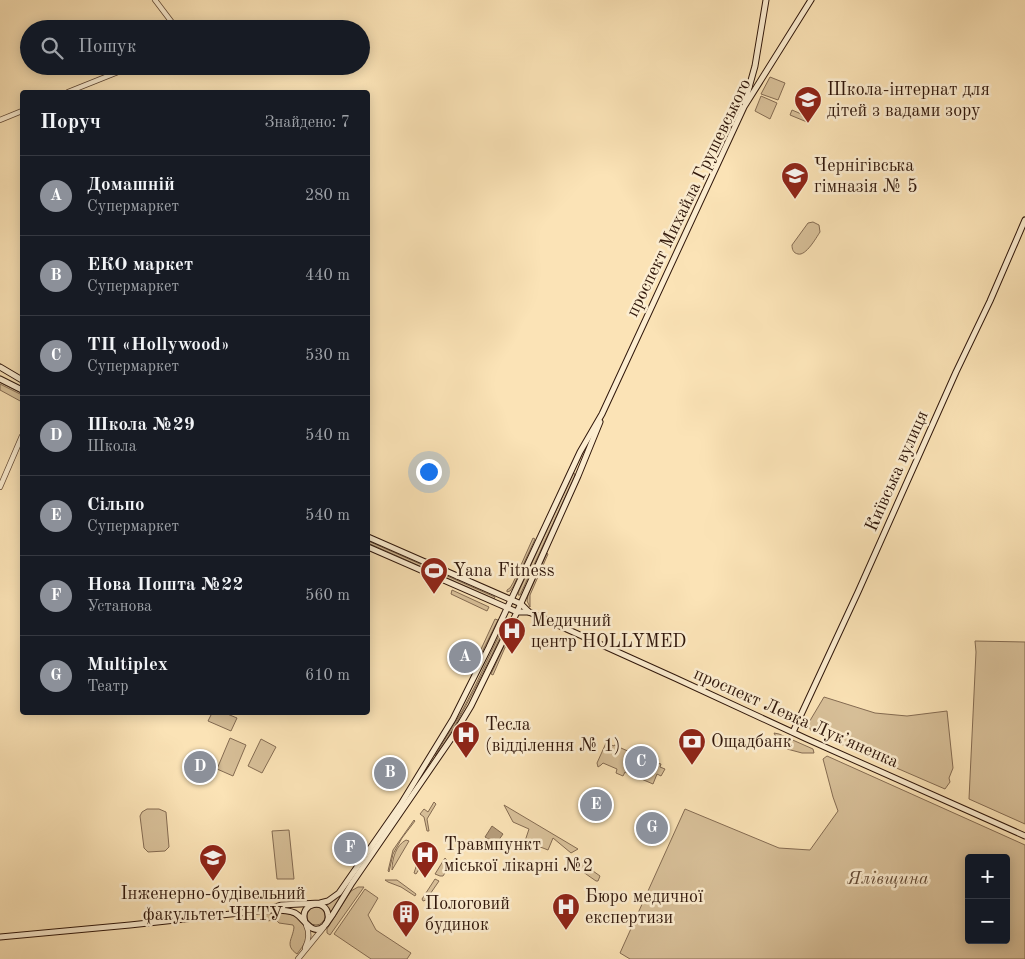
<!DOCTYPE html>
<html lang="uk">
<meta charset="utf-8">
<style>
body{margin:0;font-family:"Old Standard TT",serif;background:#20242c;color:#f1f3f6}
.controls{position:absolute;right:15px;bottom:15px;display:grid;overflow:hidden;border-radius:5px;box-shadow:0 2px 12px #0003}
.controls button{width:45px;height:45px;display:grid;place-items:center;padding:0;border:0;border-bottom:1px solid #363941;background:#171b24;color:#f1f3f6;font:25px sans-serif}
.you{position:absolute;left:428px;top:471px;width:18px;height:18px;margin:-12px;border:4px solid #fff;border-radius:50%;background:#1a73e8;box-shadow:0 0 0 8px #1a73e833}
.badge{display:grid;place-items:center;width:32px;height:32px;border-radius:50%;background:#8c9099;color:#fff;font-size:16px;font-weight:700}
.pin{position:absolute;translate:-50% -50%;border:2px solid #fff;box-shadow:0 1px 5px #0006}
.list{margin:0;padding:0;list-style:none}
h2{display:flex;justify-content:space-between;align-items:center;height:65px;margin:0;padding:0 20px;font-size:21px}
h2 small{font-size:16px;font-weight:400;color:#9ea1a6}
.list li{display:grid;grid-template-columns:32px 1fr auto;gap:15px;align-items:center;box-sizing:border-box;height:80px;padding:0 20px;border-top:1px solid #363941}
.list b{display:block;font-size:19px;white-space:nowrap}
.list p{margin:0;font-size:16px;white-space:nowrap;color:#9ea1a6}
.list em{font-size:16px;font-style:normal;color:#9ea1a6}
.icon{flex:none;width:28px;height:28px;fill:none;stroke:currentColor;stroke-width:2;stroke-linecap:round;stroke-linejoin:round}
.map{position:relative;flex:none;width:1025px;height:959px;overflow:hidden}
.search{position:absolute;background:#171b24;box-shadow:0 2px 12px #0003;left:20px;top:20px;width:350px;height:55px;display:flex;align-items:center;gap:12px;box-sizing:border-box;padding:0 18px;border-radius:28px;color:#9ea1a6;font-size:19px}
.panel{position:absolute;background:#171b24;box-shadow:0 2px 12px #0003;left:20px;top:90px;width:350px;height:625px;border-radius:5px}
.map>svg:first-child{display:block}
.green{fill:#d8c099;stroke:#846b52;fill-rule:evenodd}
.water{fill:#b69d7c;stroke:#80674e}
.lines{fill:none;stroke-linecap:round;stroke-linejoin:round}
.tertiary-casing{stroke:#624935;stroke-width:6}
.secondary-casing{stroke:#2f160a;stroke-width:7}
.tertiary{stroke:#fcedd0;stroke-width:4.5}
.secondary{stroke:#fcedd0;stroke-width:5}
.labels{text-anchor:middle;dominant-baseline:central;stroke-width:5;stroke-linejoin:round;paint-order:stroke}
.poi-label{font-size:18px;fill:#2f160a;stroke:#fcedd0;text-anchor:start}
.street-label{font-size:18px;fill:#2f160a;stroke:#fcedd0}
.park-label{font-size:18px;font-style:italic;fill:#624935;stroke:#fcedd0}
</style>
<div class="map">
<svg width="1025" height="959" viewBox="0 0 1025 959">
<rect width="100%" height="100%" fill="#fbe3b6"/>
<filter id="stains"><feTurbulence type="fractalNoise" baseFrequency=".004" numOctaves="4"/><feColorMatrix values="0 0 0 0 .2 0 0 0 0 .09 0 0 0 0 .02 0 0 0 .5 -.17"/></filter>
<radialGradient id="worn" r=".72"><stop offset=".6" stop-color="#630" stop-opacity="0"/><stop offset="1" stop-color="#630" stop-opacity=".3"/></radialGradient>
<!-- green -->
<g class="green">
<path d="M770,77L785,83L778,100L761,94Z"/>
<path d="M761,96L777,103L770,119L755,111Z"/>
<path d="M792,110L806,116L808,119L807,122L790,115Z"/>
<path d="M733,112L735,117L724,140L720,138Z"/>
<path d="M813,222L819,225L820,232C816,238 806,256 798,254C793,253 792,249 792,245L808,223Z"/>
<path d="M0,384L22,395V402L0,390Z"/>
<path d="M573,473L575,474V476L520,595H518L519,591Z"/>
<path d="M533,538L535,539L513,587L510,591L507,592V590L510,588L513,583Z"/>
<path d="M368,541L495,597L494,599L368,543Z"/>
<path d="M547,553L548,554L530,595V607L527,601L528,595Z"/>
<path d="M452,590L489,607L487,611L451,594Z"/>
<path d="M495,619L498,620L479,658L476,660Z"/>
<path d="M505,623H507C485,669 464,713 437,755L435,756L462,711L475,686Z"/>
<path d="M513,627H514L493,675L491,674Z"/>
<path d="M975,641L1025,642V824L969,799L976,652Z"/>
<path d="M824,697L875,713L907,716L947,711L953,768L949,778L950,782L945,789L811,731L808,724Z"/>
<path d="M212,713H225L237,718L231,731L208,721Z"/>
<path d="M774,733L779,734L813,749L814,753H802L787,749V748L782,745V743L778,741Z"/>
<path d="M230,738L246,745L233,776L217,769Z"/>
<path d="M261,739L276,747L262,773L248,766Z"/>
<path d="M606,743L614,746V745L637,755L639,751L658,759L657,763L661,764L660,767L665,769L661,776L657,774L653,784L625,772L623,776L616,773L617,769L603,763L601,765L598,767L597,763Z"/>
<path d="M827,756L1025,845V959H630L620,953L685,809L779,848L810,850L838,811L833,797L823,759ZM969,858H1006V940H969Z"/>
<path d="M434,802L436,804L427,819L429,831H427L424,817L420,814L424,809L428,812Z"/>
<path d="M504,805L578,849L571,853L553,838L548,850L525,841L529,829L513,822Z"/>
<path d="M147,809H159L166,812L169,847L165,851L148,852L144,848L140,816L142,812Z"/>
<path d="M414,820L415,821L402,838L393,854L389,872L388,871L393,850Z"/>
<path d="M289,830L294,879H277L272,831Z"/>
<path d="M406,840L409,841L392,870C392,859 396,845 406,840Z"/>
<path d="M430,848L431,851L416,874L414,873L420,855L424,850Z"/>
<path d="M445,858L449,862L450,865L443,876H440L435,874Z"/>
<path d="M579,861L600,876L598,881H596L576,867L575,866L576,863Z"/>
<path d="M435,879L439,881L426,900L423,901L422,899Z"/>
<path d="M385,880H397L416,894L415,896L401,887L388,882Z"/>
<path d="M358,887H364L330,935L327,933V929L351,891Z"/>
<path d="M346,889L330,915L328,908L324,904L333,900Z"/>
<path d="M365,889L378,898L368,915L376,930L411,953L407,959H371L334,934Z"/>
<circle cx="316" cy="916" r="9"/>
<path d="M286,913C299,916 309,926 306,940C304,945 300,950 297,954C284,945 293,939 294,927L293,925L279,923L276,920L266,921L265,914Z"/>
</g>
<!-- water -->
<path class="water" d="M492,826L503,834L496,844L485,837Z"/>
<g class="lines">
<defs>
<g id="tertiary">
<path d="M155,0L177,29"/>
<path d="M68,92L133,66"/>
<path d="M0,120L22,111"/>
<path d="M0,487L22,436"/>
<path d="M305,948C309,940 310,933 306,925"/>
<path d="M298,959L324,927"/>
</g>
<g id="secondary">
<path d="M745,102L755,66L766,0"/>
<path d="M0,367L22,380"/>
<path d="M0,379L22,390"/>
<path d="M368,537L521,604L529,612"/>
<path d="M368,547L517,612H529L675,678L807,739L1025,836"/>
<path d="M793,732L858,592L956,372L990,301L1025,220"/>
<path d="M267,910L281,905L320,903L328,901L339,893L401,804L453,719L489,647L580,452L602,414L744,107L811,0"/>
<path d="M326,924L333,914L352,883L453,736L471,706L517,612L578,476L600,422"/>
<path d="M0,937L130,925L267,910C276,910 286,909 295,913C304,918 312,937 324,926C327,923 329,919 328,915C327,898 298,902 305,922"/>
</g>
</defs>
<!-- tertiary casing -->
<use href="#tertiary" class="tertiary-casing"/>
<!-- secondary casing -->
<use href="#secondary" class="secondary-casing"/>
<!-- tertiary -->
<use href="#tertiary" class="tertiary"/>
<!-- secondary -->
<use href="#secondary" class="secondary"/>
</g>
<!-- icons -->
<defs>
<symbol id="school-pin" viewBox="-11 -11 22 30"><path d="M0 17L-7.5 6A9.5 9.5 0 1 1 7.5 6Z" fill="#8f2418" stroke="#fcedd0"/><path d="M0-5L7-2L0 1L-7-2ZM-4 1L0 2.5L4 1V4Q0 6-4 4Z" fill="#fff"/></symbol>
<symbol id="stadium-pin" viewBox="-11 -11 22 30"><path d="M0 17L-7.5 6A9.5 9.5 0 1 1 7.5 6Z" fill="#8f2418" stroke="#fcedd0"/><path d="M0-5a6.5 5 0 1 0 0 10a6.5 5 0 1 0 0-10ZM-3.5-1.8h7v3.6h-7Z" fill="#fff"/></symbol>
<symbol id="hospital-pin" viewBox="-11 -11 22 30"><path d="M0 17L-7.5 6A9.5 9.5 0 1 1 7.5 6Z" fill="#8f2418" stroke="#fcedd0"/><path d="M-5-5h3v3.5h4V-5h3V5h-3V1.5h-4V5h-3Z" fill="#fff"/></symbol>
<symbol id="bank-pin" viewBox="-11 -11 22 30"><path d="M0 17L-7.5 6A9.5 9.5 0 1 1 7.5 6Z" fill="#8f2418" stroke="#fcedd0"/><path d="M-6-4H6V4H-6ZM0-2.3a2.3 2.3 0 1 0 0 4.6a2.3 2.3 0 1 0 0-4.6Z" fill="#fff"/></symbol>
<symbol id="university-pin" viewBox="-11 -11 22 30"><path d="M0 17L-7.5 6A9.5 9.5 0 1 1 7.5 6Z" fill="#8f2418" stroke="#fcedd0"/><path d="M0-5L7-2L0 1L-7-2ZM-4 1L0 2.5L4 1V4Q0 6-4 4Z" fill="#fff"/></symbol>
<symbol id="building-pin" viewBox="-11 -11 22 30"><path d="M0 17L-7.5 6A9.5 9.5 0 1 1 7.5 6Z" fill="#8f2418" stroke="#fcedd0"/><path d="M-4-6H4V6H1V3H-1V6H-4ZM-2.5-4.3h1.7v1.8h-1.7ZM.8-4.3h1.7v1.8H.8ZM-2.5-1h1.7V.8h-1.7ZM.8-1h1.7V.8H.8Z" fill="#fff"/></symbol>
</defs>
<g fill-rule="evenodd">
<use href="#school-pin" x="792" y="84" width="32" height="43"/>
<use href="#school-pin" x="779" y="160" width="32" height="43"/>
<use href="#stadium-pin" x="418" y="555" width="32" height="43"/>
<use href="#hospital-pin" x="496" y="615" width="32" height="43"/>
<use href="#hospital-pin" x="450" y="719" width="32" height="43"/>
<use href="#bank-pin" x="676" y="726" width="32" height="43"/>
<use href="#hospital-pin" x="409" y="839" width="32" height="43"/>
<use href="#university-pin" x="197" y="842" width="32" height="43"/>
<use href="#hospital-pin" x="550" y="891" width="32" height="43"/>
<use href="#building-pin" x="390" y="898" width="32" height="43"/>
</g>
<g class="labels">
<!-- poi labels -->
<g class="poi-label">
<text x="827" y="90">Школа-інтернат для<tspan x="827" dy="21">дітей з вадами зору</tspan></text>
<text x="814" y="166">Чернігівська<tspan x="814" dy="21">гімназія № 5</tspan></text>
<text x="453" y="571">Yana Fitness</text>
<text x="531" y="621">Медичний<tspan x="531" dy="21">центр HOLLYMED</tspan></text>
<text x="485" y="725">Тесла<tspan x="485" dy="21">(відділення № 1)</tspan></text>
<text x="711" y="742">Ощадбанк</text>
<text x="444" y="845">Травмпункт<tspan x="444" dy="21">міської лікарні №2</tspan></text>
<text x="213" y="894" text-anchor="middle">Інженерно-будівельний<tspan x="213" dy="21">факультет ЧНТУ</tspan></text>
<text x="585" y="897">Бюро медичної<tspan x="585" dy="21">експертизи</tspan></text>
<text x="425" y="904">Пологовий<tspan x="425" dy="21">будинок</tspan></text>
</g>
<!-- street labels -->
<g class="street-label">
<text transform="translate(689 198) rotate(-64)">проспект Михайла Грушевського</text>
<text transform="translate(897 471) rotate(-66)">Київська вулиця</text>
<text transform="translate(796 718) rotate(24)">проспект Левка Лукʼяненка</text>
</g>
<!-- park labels -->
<g class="park-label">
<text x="888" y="879">Ялівщина</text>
</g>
</g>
<rect width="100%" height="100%" filter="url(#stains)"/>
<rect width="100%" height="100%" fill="url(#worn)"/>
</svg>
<div class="controls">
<button>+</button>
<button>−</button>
</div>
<div class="you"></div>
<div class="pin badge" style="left:465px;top:657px">A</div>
<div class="pin badge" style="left:390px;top:773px">B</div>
<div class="pin badge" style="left:641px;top:762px">C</div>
<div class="pin badge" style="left:200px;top:767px">D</div>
<div class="pin badge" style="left:596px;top:805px">E</div>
<div class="pin badge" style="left:350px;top:848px">F</div>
<div class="pin badge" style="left:652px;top:828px">G</div>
<div class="search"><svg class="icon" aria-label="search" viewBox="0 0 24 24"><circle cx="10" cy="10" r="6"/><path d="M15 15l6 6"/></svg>Пошук</div>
<section class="panel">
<h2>Поруч<small>Знайдено: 7</small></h2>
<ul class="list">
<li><span class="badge">A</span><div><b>Домашній</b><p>Супермаркет</p></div><em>280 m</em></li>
<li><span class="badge">B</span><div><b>ЕКО маркет</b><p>Супермаркет</p></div><em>440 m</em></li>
<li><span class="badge">C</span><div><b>ТЦ «Hollywood»</b><p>Супермаркет</p></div><em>530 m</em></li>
<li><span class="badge">D</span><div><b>Школа №29</b><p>Школа</p></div><em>540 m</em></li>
<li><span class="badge">E</span><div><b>Сільпо</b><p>Супермаркет</p></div><em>540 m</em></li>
<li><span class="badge">F</span><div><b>Нова Пошта №22</b><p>Установа</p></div><em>560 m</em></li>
<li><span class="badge">G</span><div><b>Multiplex</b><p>Театр</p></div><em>610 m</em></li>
</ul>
</section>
</div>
